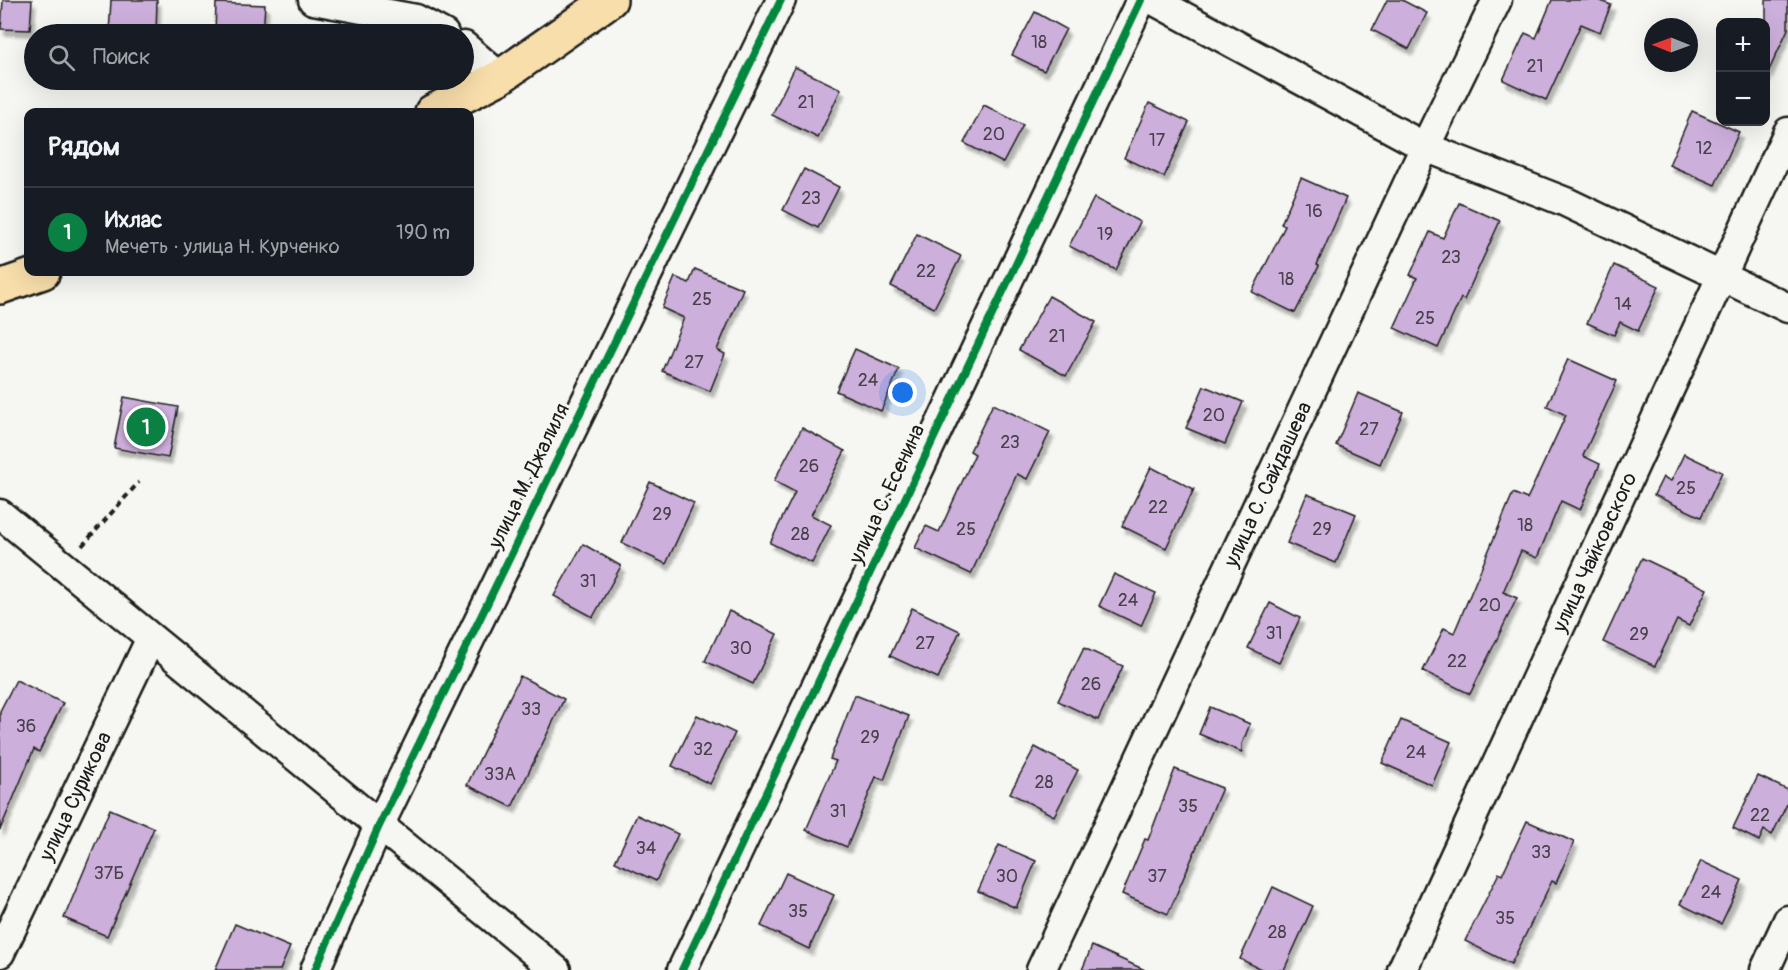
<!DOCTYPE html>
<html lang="ru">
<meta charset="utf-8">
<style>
body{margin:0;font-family:Pangolin,sans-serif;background:#242831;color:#f1f3f6}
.controls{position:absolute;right:18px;top:18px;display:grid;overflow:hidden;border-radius:12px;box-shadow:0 6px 24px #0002}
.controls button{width:54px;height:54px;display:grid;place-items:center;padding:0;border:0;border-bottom:2px solid #363941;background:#171b24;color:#f1f3f6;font:30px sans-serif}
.compass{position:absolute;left:1644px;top:18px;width:54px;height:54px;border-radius:50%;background:#171b24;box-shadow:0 6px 24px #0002;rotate:271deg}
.you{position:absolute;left:903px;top:393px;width:21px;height:21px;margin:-15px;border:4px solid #fff;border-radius:50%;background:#1a73e8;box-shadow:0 0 0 9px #1a73e833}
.badge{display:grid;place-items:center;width:39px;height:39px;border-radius:50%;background:#0b8043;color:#fff;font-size:20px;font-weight:700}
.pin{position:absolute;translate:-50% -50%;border:3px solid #fff;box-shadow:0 2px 6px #0006}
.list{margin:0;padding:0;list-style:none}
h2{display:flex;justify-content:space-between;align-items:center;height:78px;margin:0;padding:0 24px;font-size:26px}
h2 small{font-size:20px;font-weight:400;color:#9ea1a6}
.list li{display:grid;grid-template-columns:39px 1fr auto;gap:18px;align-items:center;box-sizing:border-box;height:90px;padding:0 24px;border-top:2px solid #363941}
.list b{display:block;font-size:22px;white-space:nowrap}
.list p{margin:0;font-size:20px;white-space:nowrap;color:#9ea1a6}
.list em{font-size:20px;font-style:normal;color:#9ea1a6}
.icon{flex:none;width:33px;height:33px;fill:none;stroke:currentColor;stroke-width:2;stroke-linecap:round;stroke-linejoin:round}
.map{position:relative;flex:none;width:1788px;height:970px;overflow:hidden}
.search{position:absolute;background:#171b24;box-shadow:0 6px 24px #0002;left:24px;top:24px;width:450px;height:66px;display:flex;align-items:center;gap:15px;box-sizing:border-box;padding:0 21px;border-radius:33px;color:#9ea1a6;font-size:22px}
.panel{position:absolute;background:#171b24;box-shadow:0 6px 24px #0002;left:24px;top:108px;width:450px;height:168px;border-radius:12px}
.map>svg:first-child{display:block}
.building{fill:#cdafdc;stroke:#1c1c1c;stroke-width:1.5;filter:url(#shadow)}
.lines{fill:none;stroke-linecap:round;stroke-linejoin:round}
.minor-casing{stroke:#1c1c1c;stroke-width:33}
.major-casing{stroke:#1c1c1c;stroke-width:38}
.path{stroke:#1c1c1c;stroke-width:4;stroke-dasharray:6 4.5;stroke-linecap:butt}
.minor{stroke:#f6f6f2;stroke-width:28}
.major{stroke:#f8deab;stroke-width:33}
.cycleway-casing{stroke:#f6f6f2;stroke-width:11}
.cycleway{stroke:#00873e;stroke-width:8}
.labels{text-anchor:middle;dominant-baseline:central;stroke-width:6;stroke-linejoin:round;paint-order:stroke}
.number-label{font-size:18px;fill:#48414c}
.street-label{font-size:21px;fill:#1c1c1c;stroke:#f6f6f2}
</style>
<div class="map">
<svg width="1788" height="970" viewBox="0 0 1788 970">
<defs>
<filter id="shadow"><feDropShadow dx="3.5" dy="6" stdDeviation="1.5" flood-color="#0004"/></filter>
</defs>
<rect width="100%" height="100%" fill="#f6f6f2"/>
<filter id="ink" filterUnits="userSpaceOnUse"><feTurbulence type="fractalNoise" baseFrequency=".0167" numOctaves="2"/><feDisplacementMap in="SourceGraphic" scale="12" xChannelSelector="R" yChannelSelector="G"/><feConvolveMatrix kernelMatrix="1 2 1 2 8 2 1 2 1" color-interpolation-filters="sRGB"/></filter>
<g filter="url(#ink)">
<!-- building -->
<g class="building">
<path d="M3,0H32L30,30L1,29Z"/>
<path d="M111,0H157L156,34H109Z"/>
<path d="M1387,0H1402L1427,13L1409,49L1372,30Z"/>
<path d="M1552,0H1598L1611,5L1600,32L1581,24L1546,100L1503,80L1525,33L1536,38Z"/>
<path d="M1766,0H1788V29L1766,77Z"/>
<path d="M216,3L265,5L263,34H215Z"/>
<path d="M1035,12L1066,29L1044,71L1012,55Z"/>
<path d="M795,67L841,89L818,138L772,115Z"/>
<path d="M1149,103L1189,122L1164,177L1124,158Z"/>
<path d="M984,105L1023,125L1003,163L964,143Z"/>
<path d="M1692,111L1739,132L1715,185L1669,165Z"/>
<path d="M804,169L839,187L818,228L783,210Z"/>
<path d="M1301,178L1346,198L1317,265L1319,266L1295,313L1252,292L1285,226L1281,224Z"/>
<path d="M1094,198L1140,222L1116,270L1069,246Z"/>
<path d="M1459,203L1500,221L1464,300L1461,298L1438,348L1394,328L1417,278L1410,275L1430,232L1443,238Z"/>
<path d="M917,234L961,256L934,308L891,286Z"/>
<path d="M1614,265L1659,286L1638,331L1620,322L1614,335L1587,323Z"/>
<path d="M695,269L743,289L717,350L725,354L710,391L662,371L684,318L662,308L675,277L689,283Z"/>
<path d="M1049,296L1096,322L1066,376L1019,350Z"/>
<path d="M855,349L899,369L881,411L836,391Z"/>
<path d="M1568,359L1617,381L1583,456L1600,464L1580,510L1561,501L1537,558L1521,551L1503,592L1517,598L1470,694L1423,671L1444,628L1454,633L1513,493L1527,499L1566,415L1547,406Z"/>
<path d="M1204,386L1243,402L1225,444L1186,428Z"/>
<path d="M1358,393L1403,412L1380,464L1336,445Z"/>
<path d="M124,397L178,407L168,458L114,448Z"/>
<path d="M993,404L1050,432L1027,479L1017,474L971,574L915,548L926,526L939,532L975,454L970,451Z"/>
<path d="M802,428L845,451L811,515L831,525L812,563L770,543L795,492L774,481Z"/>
<path d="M1684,454L1722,472L1701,517L1654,495L1663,477L1671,481Z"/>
<path d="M1151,467L1194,489L1166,548L1122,526Z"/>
<path d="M650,482L694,503L666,564L622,543Z"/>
<path d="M1307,494L1356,514L1336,563L1287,543Z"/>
<path d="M583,544L621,566L593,617L554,596Z"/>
<path d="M1642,558L1707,589L1689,626L1677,620L1655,666L1603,642Z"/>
<path d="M1114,574L1156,593L1141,626L1099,606Z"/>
<path d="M1270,603L1300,618L1279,663L1248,648Z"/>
<path d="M912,608L960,631L938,678L890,656Z"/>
<path d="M729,611L777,634L753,684L705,661Z"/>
<path d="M1084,648L1123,666L1098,720L1058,701Z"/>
<path d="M520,676L564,699L512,807L467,785Z"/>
<path d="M16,680L63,703L39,752L34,749L0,830V711Z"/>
<path d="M855,695L909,716L884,780L876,777L847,847L806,830L836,761L830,759Z"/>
<path d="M1210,707L1250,724L1242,744V752L1199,734Z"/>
<path d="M697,715L735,733L710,784L672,766Z"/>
<path d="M1401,720L1451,742L1432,785L1382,763Z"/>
<path d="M1035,747L1078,770L1054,816L1010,793Z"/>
<path d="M1175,769L1222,788L1168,914L1122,894L1145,839L1148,840Z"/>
<path d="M1758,776L1788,790V802L1772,835L1764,830L1759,841L1733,828Z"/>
<path d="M110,809L154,828L107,936L64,918Z"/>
<path d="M637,815L678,834L656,881L615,862Z"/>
<path d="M1527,821L1574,842L1556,883L1552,881L1511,964L1465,941L1499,873L1502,875Z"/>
<path d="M999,845L1036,861L1016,908L978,891Z"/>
<path d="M1701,861L1742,880L1721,924L1680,904Z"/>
<path d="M786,873L834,895L809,949L761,926Z"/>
<path d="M1273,887L1313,906L1284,970H1263L1240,959Z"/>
<path d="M235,924L290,947L280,970H215Z"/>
<path d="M1092,946L1145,970H1082Z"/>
</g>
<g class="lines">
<defs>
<g id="minor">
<path d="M313,0L416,19L444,34"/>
<path d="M1153,0L1425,147L1566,202L1788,308"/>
<path d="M464,46L500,77"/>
<path d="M0,514L556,970"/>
<path id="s1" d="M0,953L150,640"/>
<path d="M315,970L379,826L781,0"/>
<path d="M682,970L1141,0"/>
<path id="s2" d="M1041,970L1425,147L1497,0"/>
<path id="s3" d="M1402,970L1788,132"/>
<path d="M1765,970L1788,920"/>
</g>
<g id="major">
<path d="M432,112L500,77L610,0"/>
<path d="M0,287L43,272"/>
</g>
</defs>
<!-- minor casing -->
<use href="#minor" class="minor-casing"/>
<!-- major casing -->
<use href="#major" class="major-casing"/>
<!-- path -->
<path class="path" d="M82,546L139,482"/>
<!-- minor -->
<use href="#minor" class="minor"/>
<!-- major -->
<use href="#major" class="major"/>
<defs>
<g id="cycleway">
<path d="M315,970L379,826L781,0"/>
<path d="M682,970L1141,0"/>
</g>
</defs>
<!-- cycleway casing -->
<use href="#cycleway" class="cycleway-casing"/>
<!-- cycleway -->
<use href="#cycleway" class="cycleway"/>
</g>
</g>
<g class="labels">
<!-- number labels -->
<g class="number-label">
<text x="1039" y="42">18</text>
<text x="1535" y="66">21</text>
<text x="806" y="102">21</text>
<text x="994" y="134">20</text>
<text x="1157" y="140">17</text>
<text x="1704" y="148">12</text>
<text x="811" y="198">23</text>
<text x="1314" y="211">16</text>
<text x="1105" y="234">19</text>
<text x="1451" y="257">23</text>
<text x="926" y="271">22</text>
<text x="1286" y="279">18</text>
<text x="702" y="299">25</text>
<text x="1623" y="304">14</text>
<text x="1425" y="318">25</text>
<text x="1057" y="336">21</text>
<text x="694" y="362">27</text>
<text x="868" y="380">24</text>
<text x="1214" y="415">20</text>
<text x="1369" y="429">27</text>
<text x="1010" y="442">23</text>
<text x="809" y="466">26</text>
<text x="1686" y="488">25</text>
<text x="1158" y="507">22</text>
<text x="662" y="514">29</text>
<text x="1525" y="525">18</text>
<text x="966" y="529">25</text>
<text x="1322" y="529">29</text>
<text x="800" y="534">28</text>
<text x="588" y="581">31</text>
<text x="1128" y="600">24</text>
<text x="1490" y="605">20</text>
<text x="1274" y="633">31</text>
<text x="1639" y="634">29</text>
<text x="925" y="643">27</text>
<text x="741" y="648">30</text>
<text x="1457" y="661">22</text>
<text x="1091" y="684">26</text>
<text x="531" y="709">33</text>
<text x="26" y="726">36</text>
<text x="870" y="737">29</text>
<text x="703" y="749">32</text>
<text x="1416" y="752">24</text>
<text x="500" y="774">33А</text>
<text x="1044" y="782">28</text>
<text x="1188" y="806">35</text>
<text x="838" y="811">31</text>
<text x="1760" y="815">22</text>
<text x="646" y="848">34</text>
<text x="1541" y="852">33</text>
<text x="109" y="873">37Б</text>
<text x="1007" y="876">30</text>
<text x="1157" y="876">37</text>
<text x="1711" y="892">24</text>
<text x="798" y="911">35</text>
<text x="1505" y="918">35</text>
<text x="1277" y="932">28</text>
</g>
<!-- street labels -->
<g class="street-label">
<text transform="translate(529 476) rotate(-64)">улица М. Джалиля</text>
<text stroke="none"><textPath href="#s2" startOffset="536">улица С. Сайдашева</textPath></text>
<text transform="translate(887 494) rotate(-65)">улица С. Есенина</text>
<text stroke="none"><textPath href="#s3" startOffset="460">улица Чайковского</textPath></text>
<text stroke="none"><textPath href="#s1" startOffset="174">улица Сурикова</textPath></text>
</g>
</g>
</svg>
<div class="controls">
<button>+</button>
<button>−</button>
</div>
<svg class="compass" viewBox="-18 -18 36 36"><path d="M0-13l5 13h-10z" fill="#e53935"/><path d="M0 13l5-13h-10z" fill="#9ea1a6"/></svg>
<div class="you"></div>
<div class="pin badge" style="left:146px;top:427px">1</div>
<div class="search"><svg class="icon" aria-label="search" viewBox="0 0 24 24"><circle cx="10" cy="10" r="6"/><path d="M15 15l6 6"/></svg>Поиск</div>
<section class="panel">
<h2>Рядом<small></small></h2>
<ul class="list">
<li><span class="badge">1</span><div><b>Ихлас</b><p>Мечеть · улица Н. Курченко</p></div><em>190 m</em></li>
</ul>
</section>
</div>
